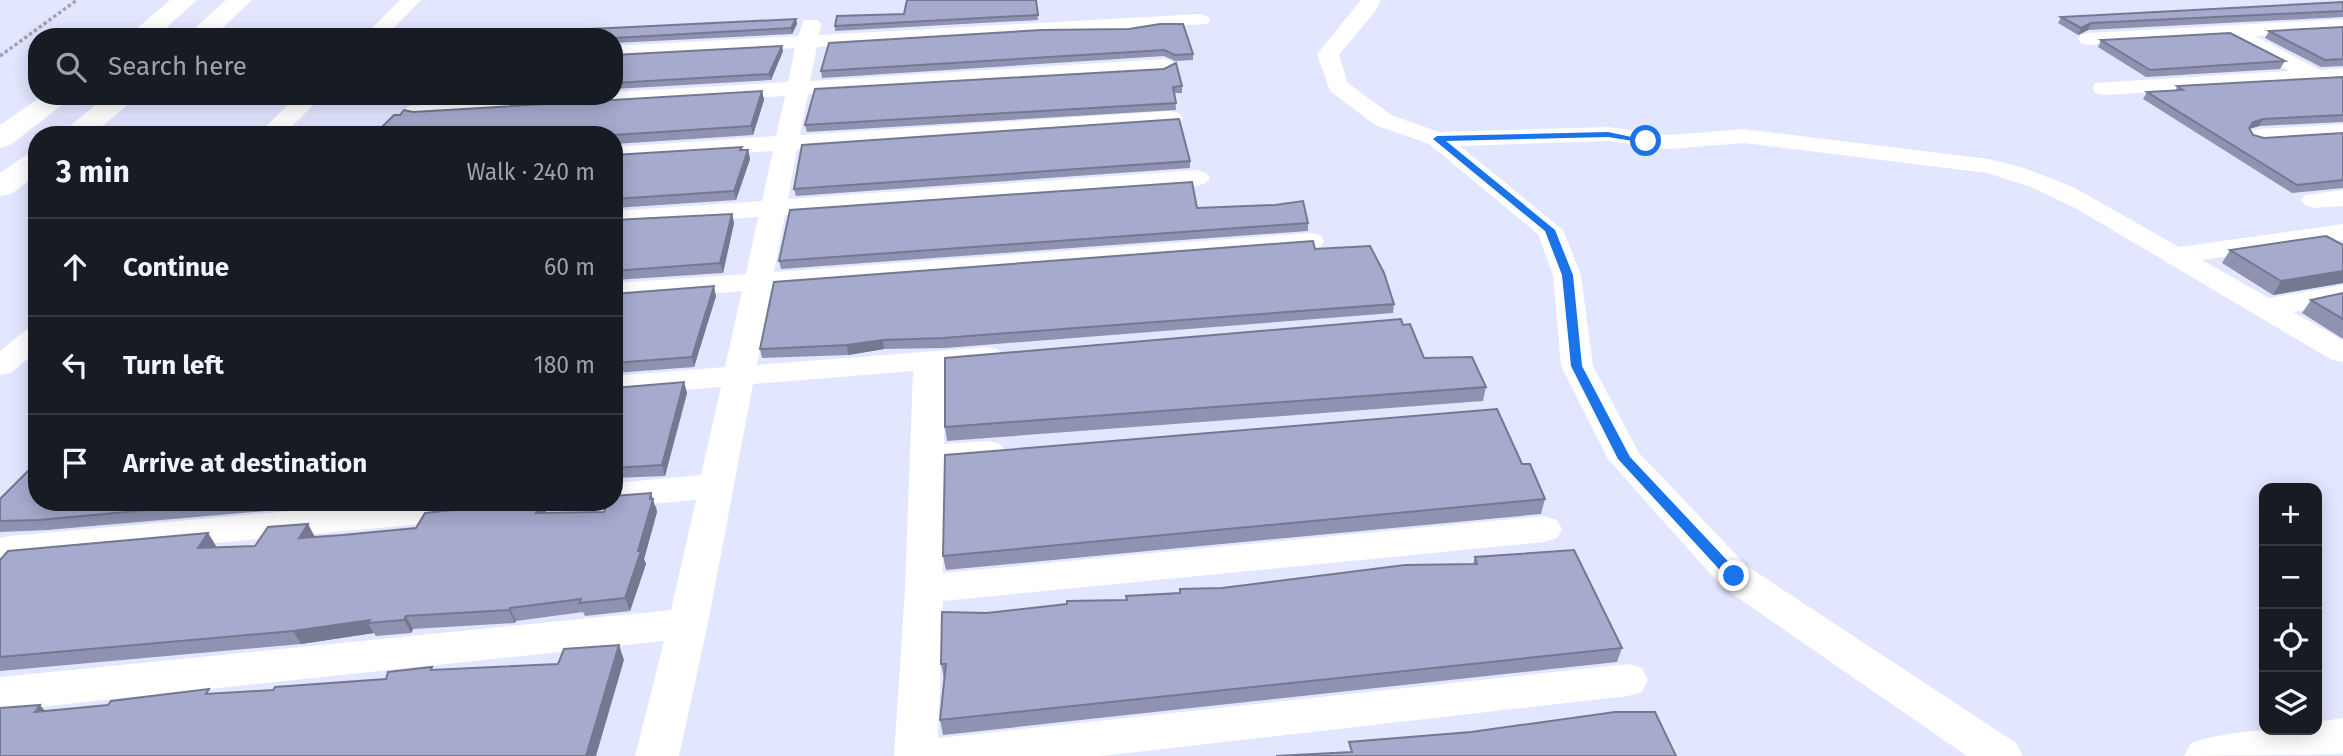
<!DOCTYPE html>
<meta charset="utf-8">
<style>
body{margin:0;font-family:"Fira Sans",sans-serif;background:#242831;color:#f1f3f6}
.controls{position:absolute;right:21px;bottom:21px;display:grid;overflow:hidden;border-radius:14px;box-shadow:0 4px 18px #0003}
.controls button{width:63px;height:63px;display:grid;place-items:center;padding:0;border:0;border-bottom:2px solid #363941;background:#171b24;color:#f1f3f6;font:35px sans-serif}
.stop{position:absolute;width:21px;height:21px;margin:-16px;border:5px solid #1a73e8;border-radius:50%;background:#fff}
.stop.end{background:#1a73e8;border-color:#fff;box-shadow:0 2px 7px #0008}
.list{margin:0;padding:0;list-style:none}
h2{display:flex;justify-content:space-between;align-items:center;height:91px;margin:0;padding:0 28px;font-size:30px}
h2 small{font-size:23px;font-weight:400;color:#9ea1a6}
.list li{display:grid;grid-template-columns:46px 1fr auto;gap:21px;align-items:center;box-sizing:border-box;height:98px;padding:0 28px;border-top:2px solid #363941}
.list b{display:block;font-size:26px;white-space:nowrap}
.list em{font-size:23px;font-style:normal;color:#9ea1a6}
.icon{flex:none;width:38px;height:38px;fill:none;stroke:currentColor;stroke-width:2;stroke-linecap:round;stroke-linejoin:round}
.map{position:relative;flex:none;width:2343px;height:756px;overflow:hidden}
.search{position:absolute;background:#171b24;box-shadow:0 4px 18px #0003;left:28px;top:28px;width:595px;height:77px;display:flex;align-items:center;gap:18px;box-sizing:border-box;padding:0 24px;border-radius:28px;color:#9ea1a6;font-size:26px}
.panel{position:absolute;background:#171b24;box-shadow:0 4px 18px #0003;left:28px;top:126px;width:595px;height:385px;border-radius:28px}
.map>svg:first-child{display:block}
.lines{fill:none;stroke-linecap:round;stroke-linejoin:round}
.path{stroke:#a1a4b8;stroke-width:3.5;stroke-dasharray:3.5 2.5;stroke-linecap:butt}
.minor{fill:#fff;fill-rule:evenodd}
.highway{fill:#fff;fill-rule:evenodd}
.wall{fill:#8f93b1}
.shaded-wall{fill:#747890}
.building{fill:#a6abce;stroke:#747890;stroke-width:2}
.route{fill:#1a73e8}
</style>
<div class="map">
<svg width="2343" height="756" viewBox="0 0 2343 756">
<rect width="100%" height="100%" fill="#e2e6ff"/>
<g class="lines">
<!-- path -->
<path class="path" d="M0,56L77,0"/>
<!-- minor -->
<g class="minor">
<path d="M400,0H421L385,37H363Z"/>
<path d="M1361,0H1381L1376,10L1339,55L1348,83L1391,115L1439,132L1608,127L1669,135L1744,129L1989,159L2024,168L2073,187L2179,247L2343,224V240L2202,260L2269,298L2343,285V303L2293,312L2343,340V362L2332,360L2077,209L2031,187L1987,173L1744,143L1669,149L1608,141L1460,146L1563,230L1581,275L1593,366L1639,453L1747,566L2016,743L2023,756H1967L1721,586L1608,459L1561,366L1553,275L1538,234L1429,144L1375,125L1330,91L1317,54Z"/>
<path d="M1200,14L1207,16L1210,20L1207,24L817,47L810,81L1164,59L1172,61L1175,66L1172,71L1164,73L808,94L800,135L1171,111L1179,113L1183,118L1179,123L1171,125L797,149L788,199L1197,170L1206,173L1210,178L1206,183L1197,186L785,215L774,272L1310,233L1320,235L1324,241L1320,247L771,289L757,365L987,347L998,349L1002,356L998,363L944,369V444L988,441L1000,444L1005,452L1000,460L944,467L943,573L1544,516L1557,520L1562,529L1557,538L1544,542L943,601L938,738L1628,664L1642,668L1648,680L1642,692L1628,696L1101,756H894L905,589L913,371L753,384L708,623L679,756H635L664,641L0,711V677L671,610L696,500L614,507L601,502H614V483L701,475L721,387L614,396V376L725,367L742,291L614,301V283L746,274L758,217L614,227V211L762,201L773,151L614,161V147L776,136L785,96L416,118L408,116L404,111L408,106L547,96H614V92L788,82L795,48L614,58V46L798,36L804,20H818L821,24L819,35Z"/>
<path d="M2343,19V31L2255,36L2320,70L2343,68V82L2103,95L2095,93L2092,88L2095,83L2290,71L2227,38L2088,45L2081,43L2078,39L2081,35L2088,33Z"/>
<path d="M297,96H322L283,135H257Z"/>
<path d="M2343,124V138L2259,143L2251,141L2247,136L2251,131L2259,129Z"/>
<path d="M2343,190V206L2314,208L2305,205L2301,200L2305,195Z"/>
<path d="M37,327V351L11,373L0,375V351L26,330Z"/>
<path d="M391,502H551L546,511L533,514L9,562L0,560V538L9,536Z"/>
<path d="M2343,718V754L2184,756L2191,743C2231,729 2274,730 2317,730V722Z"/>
</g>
<!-- highway -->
<g class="highway">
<path d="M170,0H197L156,37H127Z"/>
<path d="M226,0H252L213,37H185Z"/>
<path d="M42,96H74L10,145L0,148V125Z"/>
<path d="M106,96H138L92,135H59Z"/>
<path d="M37,152V175L11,194L0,196V173L26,155Z"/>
</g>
</g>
<!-- wall -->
<g class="wall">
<path d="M1036,0L1038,20L835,31V26L904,14Z"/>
<path d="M2343,2V17L2088,30L2078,35L2058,23L2061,17Z"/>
<path d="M796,19L797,24L792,34L614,43V37Z"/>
<path d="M2343,27V66L2321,67L2265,38L2269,31Z"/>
<path d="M1041,30L1193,54V60L1175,61L1164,56L822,78L821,71Z"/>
<path d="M2101,40L2285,61L2280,69L2146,77L2098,47Z"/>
<path d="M783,51L771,80L614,89V55Z"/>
<path d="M2343,77V122L2259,126L2249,129L2253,135L2264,138L2343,133V188L2292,193L2143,99L2147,92L2176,90L2177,86Z"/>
<path d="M1182,86V93H1175L1176,110L807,132L805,125Z"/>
<path d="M762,91L764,100L753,135L614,144V135L400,115L413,112Z"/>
<path d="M419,96H507L421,102Z"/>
<path d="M748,150L750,159L736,200L614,208V155Z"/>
<path d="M1190,161V168L796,196L794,189Z"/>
<path d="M1197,208L1308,223V231L781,269L779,261Z"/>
<path d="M732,214L734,223L723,273L614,280V220Z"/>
<path d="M2343,245V283L2273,295L2222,263L2230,250Z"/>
<path d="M1315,249L1394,304L1393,313L945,348L884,349L848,355L762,358L760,349Z"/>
<path d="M2343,293V339L2302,313L2311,300Z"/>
<path d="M614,294L716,296L694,367L614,373Z"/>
<path d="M1403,325L1424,358L1486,387L1483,401L947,441L945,427Z"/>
<path d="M684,382L687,393L665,476L614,478V388Z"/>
<path d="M1522,464L1545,499L1541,514L946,570L943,556Z"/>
<path d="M0,499L37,502H334L333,505L47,530L0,532Z"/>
<path d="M526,502H542L546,513L604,512L656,506L657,512L644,559L646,564L630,611L585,616L583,612L516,621L515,623L413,629L411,633L376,636L374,633L301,644L0,671V560L208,533L216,546L215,547L255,546L315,537L416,528Z"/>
<path d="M1475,557L1622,648L1617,662L943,735L940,720L944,679L941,664L987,613L1127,600L1180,593V589L1222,588L1473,564Z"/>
</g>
<!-- shaded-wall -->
<g class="shaded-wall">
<path d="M796,19L797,24L792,34L791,28Z"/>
<path d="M2091,23L2088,30L2078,35L2081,28Z"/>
<path d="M782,46L783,51L771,80L769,74Z"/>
<path d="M762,91L764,100L753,135L751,126Z"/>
<path d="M2263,119L2259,126L2249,129L2244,136L2253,122Z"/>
<path d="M748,150L750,159L736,200L734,191Z"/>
<path d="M732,214L734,223L723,273L720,263Z"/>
<path d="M2343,271V283L2273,295L2281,281Z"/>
<path d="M714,286L716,296L694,367L692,357Z"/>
<path d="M883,340L884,349L848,355L847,345Z"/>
<path d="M684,382L687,393L665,476L662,465Z"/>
<path d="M651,493L657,512L644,559L646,564L630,611L625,598L638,551Z"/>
<path d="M541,502H542L547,514L536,513Z"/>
<path d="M308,524L315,537L307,551L299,538Z"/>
<path d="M208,533L216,546L206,561L198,548Z"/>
<path d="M510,608L516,621L515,623L509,610Z"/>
<path d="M406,616L413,629L411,633L404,620Z"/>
<path d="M370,620L368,623L374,633L301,644L293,631Z"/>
<path d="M619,645L624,660L596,756H586Z"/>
<path d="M40,705L52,719L35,712Z"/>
</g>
<!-- building -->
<g class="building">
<path d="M907,0H1036L1038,15L835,26L837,16L904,14Z"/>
<path d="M2343,2V11L2091,23L2081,28L2061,17Z"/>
<path d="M796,19L791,28L614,38L507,37L509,33Z"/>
<path d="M1160,24H1183L1193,54L1175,55L1164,50L821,71L829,43L1041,30L1129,29Z"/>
<path d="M2343,27V59L2325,60L2269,31Z"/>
<path d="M2230,33L2285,61L2150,70L2101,40Z"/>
<path d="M782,46L769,74L614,83V55Z"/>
<path d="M1176,63L1182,86L1173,87L1176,103L805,125L815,89L1164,69Z"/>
<path d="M2343,77V115L2263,119L2253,122L2249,128L2253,135L2264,138L2343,133V180L2297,185L2147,92L2183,90L2177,86Z"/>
<path d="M762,91L751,126L614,135H374L394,115H400L404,110L413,112Z"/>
<path d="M1179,119L1190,161L794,189L802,145Z"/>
<path d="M742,147L740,150H748L734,191L614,199V155Z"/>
<path d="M1192,182L1197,208L1275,205L1303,201L1308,223L779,261L790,210Z"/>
<path d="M732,214L720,263L614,271V220Z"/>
<path d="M2326,236L2343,245V271L2281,281L2230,250Z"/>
<path d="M1313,241L1315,249L1370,246L1384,273L1394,304L943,338L883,340L847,345L760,349L774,282Z"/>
<path d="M714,286L692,357L614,363V294Z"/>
<path d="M2343,293V319L2311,300Z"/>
<path d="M1401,319L1403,325L1410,324L1424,358L1472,357L1486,387L945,427V358Z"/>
<path d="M684,382L662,465L614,468V388Z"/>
<path d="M1497,409L1522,464H1530L1545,499L943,556L945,455Z"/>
<path d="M37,462V502H235L39,520L0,521V499Z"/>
<path d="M651,493L650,499H653L638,551H641L625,598L579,603L581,599L510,608L509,610L406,616L404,620L368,623L370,620L293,631L0,657V560L8,551L208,533L198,548L255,546L268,527L308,524L299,538L343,535L416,528L425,513L526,502H541L536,513L604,512L607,502H614V496Z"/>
<path d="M1574,550L1622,648L940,720L946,664H941L942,612L987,613L1067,604V601L1127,600L1126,596L1180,593V589L1222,588L1405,565L1477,564L1475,557Z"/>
<path d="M619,645L586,756H0V708L40,705L35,712L108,705L111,701L209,689L206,694L273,690L275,687L386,679L388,672L432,667L431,670L558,664L564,649Z"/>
<path d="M1615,712H1655L1676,756H1276L1352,752L1349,742L1471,732Z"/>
</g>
<!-- route -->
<path class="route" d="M1608,132L1651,141L1646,143L1608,137L1446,141L1555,230L1573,275L1582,366L1630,457L1739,573V580H1729L1618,459L1571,366L1562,275L1545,231L1433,139L1437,136Z"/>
</svg>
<div class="controls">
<button>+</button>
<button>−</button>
<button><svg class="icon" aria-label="locate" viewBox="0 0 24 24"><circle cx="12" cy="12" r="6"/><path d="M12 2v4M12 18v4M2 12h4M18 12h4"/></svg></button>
<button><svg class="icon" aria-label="layers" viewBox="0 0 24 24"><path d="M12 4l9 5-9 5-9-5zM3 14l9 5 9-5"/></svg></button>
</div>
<div class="stop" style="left:1646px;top:141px"></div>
<div class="stop end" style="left:1734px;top:576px"></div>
<div class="search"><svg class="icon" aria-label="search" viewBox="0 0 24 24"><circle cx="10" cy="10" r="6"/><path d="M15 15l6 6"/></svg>Search here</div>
<section class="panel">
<h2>3 min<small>Walk · 240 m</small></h2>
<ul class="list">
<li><svg class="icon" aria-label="ahead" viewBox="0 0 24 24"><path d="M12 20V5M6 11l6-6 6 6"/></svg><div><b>Continue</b></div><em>60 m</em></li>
<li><svg class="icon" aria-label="left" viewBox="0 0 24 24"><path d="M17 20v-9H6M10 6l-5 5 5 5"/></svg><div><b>Turn left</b></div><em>180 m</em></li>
<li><svg class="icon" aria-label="arrive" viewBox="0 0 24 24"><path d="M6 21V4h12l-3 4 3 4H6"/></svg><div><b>Arrive at destination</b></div></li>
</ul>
</section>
</div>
